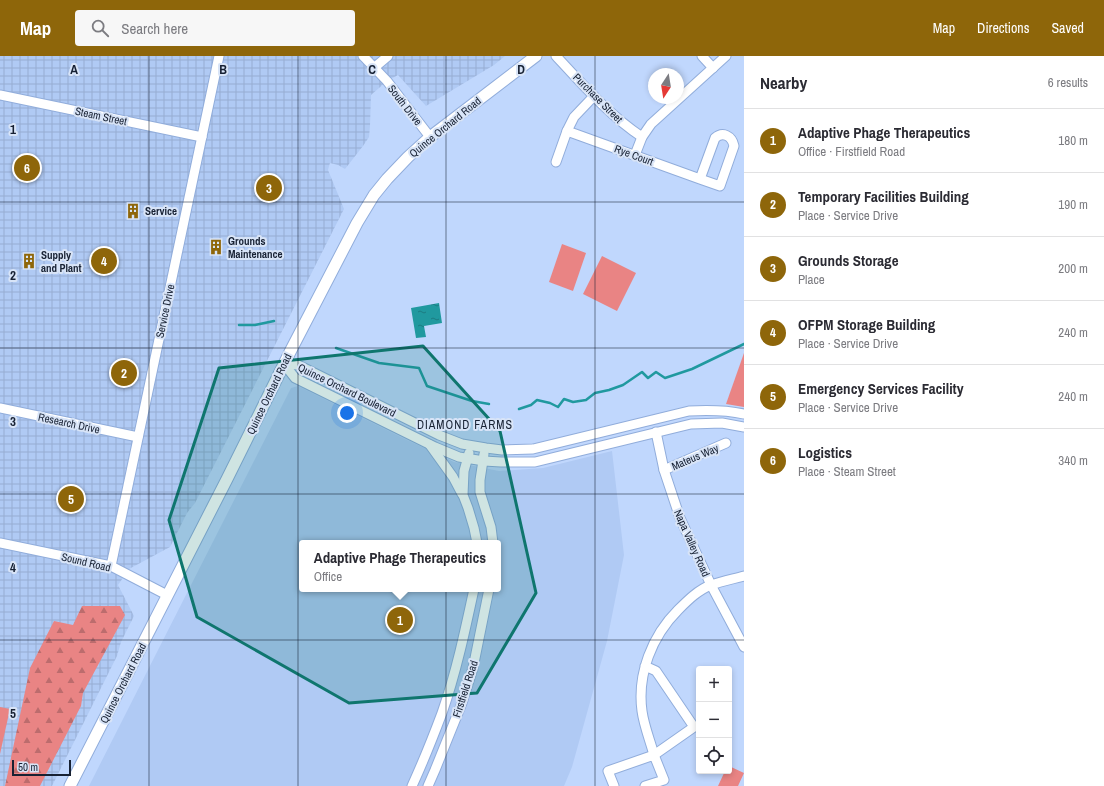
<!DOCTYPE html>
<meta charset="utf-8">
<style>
body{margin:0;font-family:"Archivo Narrow",sans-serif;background:#f7f7f7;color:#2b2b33}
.controls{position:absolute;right:12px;bottom:12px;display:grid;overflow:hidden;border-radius:4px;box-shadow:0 2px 6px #0003}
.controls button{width:36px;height:36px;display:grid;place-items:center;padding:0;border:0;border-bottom:1px solid #e1e1e2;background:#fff;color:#2b2b33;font:20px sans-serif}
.compass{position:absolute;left:648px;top:12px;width:36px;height:36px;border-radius:50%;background:#fff;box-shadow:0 2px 6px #0003;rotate:192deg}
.scale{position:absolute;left:12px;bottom:10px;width:59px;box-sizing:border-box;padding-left:4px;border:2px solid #172133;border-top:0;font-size:11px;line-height:14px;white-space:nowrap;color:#172133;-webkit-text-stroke:3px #d8e4f7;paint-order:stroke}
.you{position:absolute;left:347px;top:357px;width:14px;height:14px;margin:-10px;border:3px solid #fff;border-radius:50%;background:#1a73e8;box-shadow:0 0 0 6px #1a73e833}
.badge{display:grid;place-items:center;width:26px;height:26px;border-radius:50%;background:#8e660a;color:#fff;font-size:13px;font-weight:700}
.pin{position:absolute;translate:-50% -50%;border:2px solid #fff;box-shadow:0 1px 4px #0006}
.popup{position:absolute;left:299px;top:484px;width:202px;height:52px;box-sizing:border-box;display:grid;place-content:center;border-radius:4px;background:#fff;filter:drop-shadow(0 1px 3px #0005);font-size:13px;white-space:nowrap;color:#7c7c81}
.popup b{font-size:15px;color:#2b2b33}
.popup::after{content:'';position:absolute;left:50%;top:100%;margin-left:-8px;border:8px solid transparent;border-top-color:#fff}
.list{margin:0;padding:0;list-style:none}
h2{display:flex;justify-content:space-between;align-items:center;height:52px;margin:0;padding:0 16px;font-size:17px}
h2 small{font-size:13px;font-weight:400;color:#7c7c81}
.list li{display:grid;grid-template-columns:26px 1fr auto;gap:12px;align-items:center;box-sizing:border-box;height:64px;padding:0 16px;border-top:1px solid #e1e1e2}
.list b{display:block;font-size:15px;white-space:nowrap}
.list p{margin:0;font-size:13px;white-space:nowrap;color:#7c7c81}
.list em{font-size:13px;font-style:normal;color:#7c7c81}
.icon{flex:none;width:22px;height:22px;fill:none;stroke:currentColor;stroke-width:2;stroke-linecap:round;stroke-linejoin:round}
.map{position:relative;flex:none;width:744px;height:730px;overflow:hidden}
header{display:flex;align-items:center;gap:24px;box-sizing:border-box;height:56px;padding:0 20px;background:#8e660a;color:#fff}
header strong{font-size:19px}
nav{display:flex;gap:22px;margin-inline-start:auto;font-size:14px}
.search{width:280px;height:36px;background:#f7f7f7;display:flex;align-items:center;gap:10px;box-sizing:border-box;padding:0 14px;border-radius:4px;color:#7c7c81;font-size:15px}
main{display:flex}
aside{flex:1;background:#fff}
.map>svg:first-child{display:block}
.built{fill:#b0caf4;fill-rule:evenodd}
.industrial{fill:url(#industrial-grid)}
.green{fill:#e98484}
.forest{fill:url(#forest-firs)}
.water{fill:url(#water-ripples)}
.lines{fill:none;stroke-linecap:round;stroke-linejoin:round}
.stream{stroke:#20999f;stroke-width:2.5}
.minor-casing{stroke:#91addb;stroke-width:11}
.major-casing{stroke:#91addb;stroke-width:13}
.minor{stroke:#fff;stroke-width:9}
.major{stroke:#fff;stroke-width:11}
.marked{fill:#0f766e;fill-opacity:0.2;stroke:#0f766e;stroke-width:3;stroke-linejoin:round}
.grid{fill:none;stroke:#172133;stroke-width:1;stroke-opacity:0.55}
.labels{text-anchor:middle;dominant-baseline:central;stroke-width:4;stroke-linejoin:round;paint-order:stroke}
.street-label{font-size:11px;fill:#172133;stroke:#d8e4f7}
.poi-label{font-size:11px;font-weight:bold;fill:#172133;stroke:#d8e4f7;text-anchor:start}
.neighbourhood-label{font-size:12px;letter-spacing:1px;fill:#172133;stroke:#d8e4f7}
.grid-label{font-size:13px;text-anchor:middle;font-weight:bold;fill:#172133;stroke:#d8e4f7;stroke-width:4;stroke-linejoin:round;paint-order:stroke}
</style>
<header>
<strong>Map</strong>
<div class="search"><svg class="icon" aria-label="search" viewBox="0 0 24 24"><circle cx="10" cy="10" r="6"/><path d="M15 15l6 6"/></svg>Search here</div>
<nav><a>Map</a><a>Directions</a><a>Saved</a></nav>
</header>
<main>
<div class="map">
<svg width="744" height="730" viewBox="0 0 744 730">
<defs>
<pattern id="industrial-grid" width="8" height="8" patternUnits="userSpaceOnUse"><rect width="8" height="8" fill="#b0caf4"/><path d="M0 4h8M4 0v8" fill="none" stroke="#97add2"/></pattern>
<pattern id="forest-firs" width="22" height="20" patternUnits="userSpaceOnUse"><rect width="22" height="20" fill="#e98484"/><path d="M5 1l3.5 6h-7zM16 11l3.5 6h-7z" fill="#bc6c6d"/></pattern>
<pattern id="water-ripples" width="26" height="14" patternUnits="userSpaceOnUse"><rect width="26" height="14" fill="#20999f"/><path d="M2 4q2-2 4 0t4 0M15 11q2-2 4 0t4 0" fill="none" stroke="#1b7c82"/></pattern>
</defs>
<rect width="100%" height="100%" fill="#c0d7fd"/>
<!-- built -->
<path class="built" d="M298,330L407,384L454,406L499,415L543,412L612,395L624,499L607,585L572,711L564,730H89L291,332ZM302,487H498V533H302Z"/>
<!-- industrial -->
<path class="industrial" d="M0,0H505L494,9L426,50L398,19L387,25L371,39L370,70L369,81L363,90L345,113L338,109L330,107L329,110L328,114L344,153L195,447L187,457L170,491L129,513L118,529L134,560L121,586L117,600L52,730H0Z"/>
<!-- green -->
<g class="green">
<path d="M562,188L586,197L573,235L549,226Z"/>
<path d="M602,200L636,217L617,255L583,238Z"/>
<path d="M744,297V351L726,348Z"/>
<path d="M0,651L10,653L0,698Z"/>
<path d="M729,710L744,717L738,730H718L725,715H729Z"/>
</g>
<!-- forest -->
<path class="forest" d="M82,550H120L125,559L83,637L81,650L40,730H5L30,612L54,565L73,569Z"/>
<!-- water -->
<path class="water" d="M439,247L442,267L424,270L426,281L416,282L411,252Z"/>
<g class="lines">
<!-- stream -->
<g class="stream">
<path d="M239,269H255L274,265"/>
<path d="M336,292L379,307L419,312L427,330L472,345L489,348"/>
<path d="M519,353L531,349L537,344L550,347L558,351L564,343L573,346L586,344L595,337L609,334L623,329L642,316L648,322L656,316L665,322L692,313L744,288"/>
</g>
<defs>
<g id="minor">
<path d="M363,0L387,25L430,81"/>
<path d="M556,0C583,29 609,59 642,81"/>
<path d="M702,0L713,12"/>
<path d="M375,11L388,0"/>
<path d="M0,39L202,81"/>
<path d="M567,75L700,123L720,130L734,90C732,80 723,75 715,82L700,123"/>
<path d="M635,99L642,81L651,68L726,0"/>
<path d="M556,106L567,75L574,61L594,40"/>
<path d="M284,308L295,322L435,391L459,401L484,405L501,406H535L691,368L722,367L744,371"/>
<path d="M284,308L298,309L439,379L462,388L486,392L502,394L533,393L689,355C708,354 726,354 744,358"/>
<path d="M0,352L138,381"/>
<path d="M656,376L664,414L680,462L711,529L744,591"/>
<path d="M430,389L453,421L462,438"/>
<path d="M469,397L464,415L463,439L468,452L474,472L477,487"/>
<path d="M484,398L480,424V436L491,471L493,487"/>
<path d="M664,414L726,387"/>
<path d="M0,487L111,510L167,539"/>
<path d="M111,510L219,0"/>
<path d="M645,610L656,615L694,671L654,699C650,684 644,670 642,655C637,618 652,580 678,554C688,544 698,534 711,529C722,525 733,523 744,520"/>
<path d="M412,730C423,706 433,681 442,657C456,617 465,575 474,533"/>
<path d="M428,730L435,714L462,647L473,612L489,533"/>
<path d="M614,730L608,715L654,699L664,724L645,730"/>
</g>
<path id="major" d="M70,730L227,423L290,296L357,167L374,139L387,123L408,101L430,81L536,0"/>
</defs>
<!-- minor casing -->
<use href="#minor" class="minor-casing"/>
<!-- major casing -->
<use href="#major" class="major-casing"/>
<!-- minor -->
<use href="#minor" class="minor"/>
<!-- major -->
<use href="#major" class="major"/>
</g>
<!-- marked area -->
<path class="marked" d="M423,290L500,375L536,537L477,637L349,647L197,561L169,464L219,312Z"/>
<!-- grid -->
<path class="grid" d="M149,0V730M298,0V730M446,0V730M595,0V730M0,146H744M0,292H744M0,438H744M0,584H744"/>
<!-- icons -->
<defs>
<symbol id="building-bare" viewBox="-9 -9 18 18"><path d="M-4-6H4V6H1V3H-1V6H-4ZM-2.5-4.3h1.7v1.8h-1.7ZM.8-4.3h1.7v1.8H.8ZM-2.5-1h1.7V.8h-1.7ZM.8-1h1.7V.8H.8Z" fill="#8e660a" stroke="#d8e4f7" stroke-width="2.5" paint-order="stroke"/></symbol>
</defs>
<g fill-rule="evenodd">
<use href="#building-bare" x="122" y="144" width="22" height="22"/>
<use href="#building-bare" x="205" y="180" width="22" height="22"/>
<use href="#building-bare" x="18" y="194" width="22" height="22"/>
</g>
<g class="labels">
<!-- street labels -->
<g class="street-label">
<text transform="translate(598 42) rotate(45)">Purchase Street</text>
<text transform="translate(405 49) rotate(52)">South Drive</text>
<text transform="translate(101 60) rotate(12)">Steam Street</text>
<text transform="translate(445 71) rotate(-39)">Quince Orchard Road</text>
<text transform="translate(634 99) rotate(20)">Rye Court</text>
<text transform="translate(165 255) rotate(-78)">Service Drive</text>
<text transform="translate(347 334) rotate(26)">Quince Orchard Boulevard</text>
<text transform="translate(269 338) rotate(-64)">Quince Orchard Road</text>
<text transform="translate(69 367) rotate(12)">Research Drive</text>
<text transform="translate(695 401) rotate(-23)">Mateus Way</text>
<text transform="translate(692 487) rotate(66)">Napa Valley Road</text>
<text transform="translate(86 506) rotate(13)">Sound Road</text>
<text transform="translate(123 627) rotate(-63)">Quince Orchard Road</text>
<text transform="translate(465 633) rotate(-72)">Firstfield Road</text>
</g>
<!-- poi labels -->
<g class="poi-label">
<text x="145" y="155">Service</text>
<text x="228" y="185">Grounds<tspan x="228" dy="13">Maintenance</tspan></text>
<text x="41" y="199">Supply<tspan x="41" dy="13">and Plant</tspan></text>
</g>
<!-- neighbourhood labels -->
<g class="neighbourhood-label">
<text x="465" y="369">DIAMOND FARMS</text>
</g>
</g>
<g class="grid-label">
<text x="74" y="18">A</text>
<text x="223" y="18">B</text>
<text x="372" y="18">C</text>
<text x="521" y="18">D</text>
<text x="13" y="78">1</text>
<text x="13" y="224">2</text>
<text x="13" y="370">3</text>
<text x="13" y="516">4</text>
<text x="13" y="662">5</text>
</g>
</svg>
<div class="controls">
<button>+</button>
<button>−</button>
<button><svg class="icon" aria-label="locate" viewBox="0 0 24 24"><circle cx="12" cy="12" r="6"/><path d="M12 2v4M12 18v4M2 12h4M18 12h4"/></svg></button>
</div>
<svg class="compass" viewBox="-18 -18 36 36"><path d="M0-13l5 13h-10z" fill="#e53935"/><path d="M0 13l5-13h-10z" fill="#7c7c81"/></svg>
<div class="scale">50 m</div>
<div class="you"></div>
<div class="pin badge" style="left:400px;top:564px">1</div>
<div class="popup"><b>Adaptive Phage Therapeutics</b>Office</div>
<div class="pin badge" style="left:124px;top:317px">2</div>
<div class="pin badge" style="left:269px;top:132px">3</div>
<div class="pin badge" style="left:104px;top:205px">4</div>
<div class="pin badge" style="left:71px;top:443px">5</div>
<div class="pin badge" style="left:27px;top:112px">6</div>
</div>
<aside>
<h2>Nearby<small>6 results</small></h2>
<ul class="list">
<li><span class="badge">1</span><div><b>Adaptive Phage Therapeutics</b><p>Office · Firstfield Road</p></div><em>180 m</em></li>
<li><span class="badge">2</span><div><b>Temporary Facilities Building</b><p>Place · Service Drive</p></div><em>190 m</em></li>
<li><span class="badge">3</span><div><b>Grounds Storage</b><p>Place</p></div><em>200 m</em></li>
<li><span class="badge">4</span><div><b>OFPM Storage Building</b><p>Place · Service Drive</p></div><em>240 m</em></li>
<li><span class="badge">5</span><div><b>Emergency Services Facility</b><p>Place · Service Drive</p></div><em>240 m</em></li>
<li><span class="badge">6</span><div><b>Logistics</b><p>Place · Steam Street</p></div><em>340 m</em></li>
</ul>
</aside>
</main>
